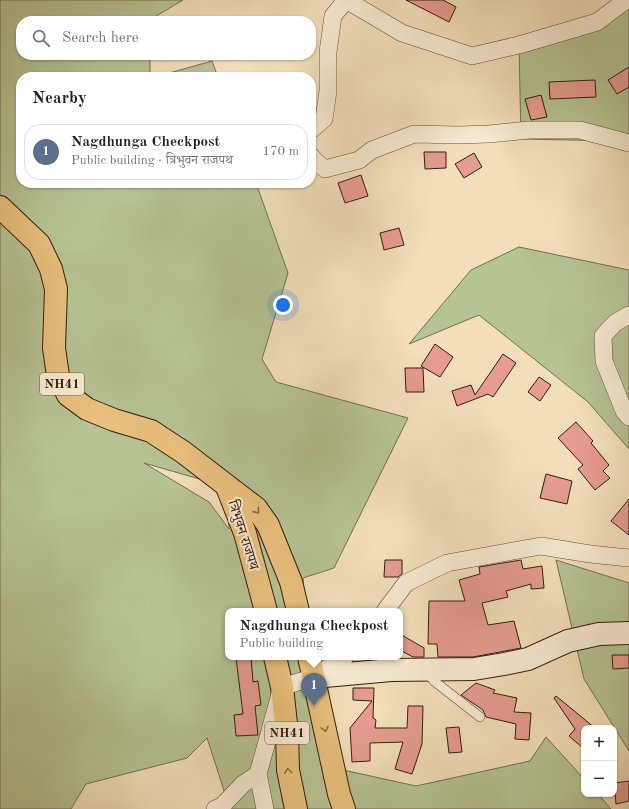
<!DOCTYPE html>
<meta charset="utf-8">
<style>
body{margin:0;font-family:"Old Standard TT","Noto Serif Devanagari",serif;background:#f2f2f2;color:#222}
.controls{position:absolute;right:12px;bottom:12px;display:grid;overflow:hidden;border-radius:8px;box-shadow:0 1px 3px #0004}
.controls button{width:36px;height:36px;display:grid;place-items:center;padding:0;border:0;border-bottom:1px solid #e0e0e0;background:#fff;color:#222;font:20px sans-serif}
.you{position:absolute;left:283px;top:305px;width:14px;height:14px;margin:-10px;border:3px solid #fff;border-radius:50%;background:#1a73e8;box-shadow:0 0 0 6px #1a73e833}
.badge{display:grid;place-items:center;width:26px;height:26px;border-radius:50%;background:#8f2418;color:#fff;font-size:13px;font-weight:700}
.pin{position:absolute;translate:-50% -33px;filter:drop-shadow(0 1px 2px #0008)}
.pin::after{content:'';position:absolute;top:21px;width:14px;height:12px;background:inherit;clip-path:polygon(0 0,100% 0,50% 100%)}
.popup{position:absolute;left:225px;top:608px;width:178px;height:52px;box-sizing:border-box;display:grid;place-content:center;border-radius:8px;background:#fff;filter:drop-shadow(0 1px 3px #0005);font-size:13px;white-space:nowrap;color:#767676}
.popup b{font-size:15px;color:#222}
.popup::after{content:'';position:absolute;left:50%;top:100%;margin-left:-8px;border:8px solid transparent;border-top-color:#fff}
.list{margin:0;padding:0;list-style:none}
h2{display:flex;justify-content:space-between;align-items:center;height:52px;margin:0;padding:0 16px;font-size:17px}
h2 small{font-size:13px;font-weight:400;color:#767676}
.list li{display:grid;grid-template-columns:26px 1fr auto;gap:12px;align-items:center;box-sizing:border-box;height:56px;margin:0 8px 8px;padding:0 8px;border:1px solid #e0e0e0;border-radius:16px}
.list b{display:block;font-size:15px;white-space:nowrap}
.list p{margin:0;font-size:13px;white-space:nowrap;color:#767676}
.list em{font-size:13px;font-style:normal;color:#767676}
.icon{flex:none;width:22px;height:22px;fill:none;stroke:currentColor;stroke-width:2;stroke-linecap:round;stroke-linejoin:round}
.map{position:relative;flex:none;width:629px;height:809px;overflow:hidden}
.search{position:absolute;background:#fff;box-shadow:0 1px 3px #0004;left:16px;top:16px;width:300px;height:44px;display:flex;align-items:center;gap:10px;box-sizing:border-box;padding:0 14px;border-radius:16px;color:#767676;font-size:15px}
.panel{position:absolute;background:#fff;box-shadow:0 1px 3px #0004;left:16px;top:72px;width:300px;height:116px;border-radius:16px}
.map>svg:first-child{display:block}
.green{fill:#b6c393;stroke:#757052;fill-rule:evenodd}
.building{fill:#e69c8f;stroke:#341d10}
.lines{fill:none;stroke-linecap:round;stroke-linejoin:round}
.lane-casing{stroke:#644e3a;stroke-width:10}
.street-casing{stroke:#644e3a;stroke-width:18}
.secondary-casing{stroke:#341d10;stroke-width:24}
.highway-casing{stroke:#341d10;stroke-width:24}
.lane{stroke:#f7ead2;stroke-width:9}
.street{stroke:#f7ead2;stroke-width:17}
.secondary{stroke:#f7ead2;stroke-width:22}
.highway{stroke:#e9c07d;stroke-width:22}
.oneway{stroke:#8e6e46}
.labels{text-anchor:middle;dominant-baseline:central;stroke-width:4;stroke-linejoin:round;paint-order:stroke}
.shield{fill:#f7ead2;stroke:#6e5a4a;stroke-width:1}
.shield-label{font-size:13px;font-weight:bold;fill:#341d10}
.street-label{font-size:14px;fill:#341d10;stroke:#f7ead2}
</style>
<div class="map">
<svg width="629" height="809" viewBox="0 0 629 809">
<rect width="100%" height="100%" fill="#f2dfba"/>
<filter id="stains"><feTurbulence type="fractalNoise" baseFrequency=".005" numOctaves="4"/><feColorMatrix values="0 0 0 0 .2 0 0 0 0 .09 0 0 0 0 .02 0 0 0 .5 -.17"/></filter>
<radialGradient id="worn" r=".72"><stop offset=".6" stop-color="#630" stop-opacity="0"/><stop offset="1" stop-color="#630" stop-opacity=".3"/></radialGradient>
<!-- green -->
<g class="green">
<path d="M0,0H183L151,19V21H21V55H150V77H21V183H256L288,273L262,359L276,382L408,418L334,568L303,578L306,611H228V657H311L343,770L416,786L530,761L546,737L584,779V794H598L611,809H230L207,738L187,758L86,784L71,809H0ZM144,463L227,487L229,529L209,502Z"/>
<path d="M629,0V142L620,141L521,139L519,45Z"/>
<path d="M212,61L218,77H155Z"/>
<path d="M519,247L629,270V449L588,402L479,315L409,344L471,270Z"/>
<path d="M556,560L629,583V751L584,679Z"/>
</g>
<!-- building -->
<g class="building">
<path d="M406,0H443L456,7L449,22Z"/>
<path d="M629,67V87L617,94L608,80Z"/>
<path d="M595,80L596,97L550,99L549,82Z"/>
<path d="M541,95L547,117L531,120L525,99Z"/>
<path d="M424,152H446V168L425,169Z"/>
<path d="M474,153L482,167L464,178L455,164Z"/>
<path d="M361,175L368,196L345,203L338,183Z"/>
<path d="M399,228L404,245L384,250L380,233Z"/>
<path d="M435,344L453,357L440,377L421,366Z"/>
<path d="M503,354L516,363L493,397L488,394L457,406L452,391L471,385L475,395Z"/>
<path d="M405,368H423L424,392H406Z"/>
<path d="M539,377L551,385L540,401L528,392Z"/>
<path d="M576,422L593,441L591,443L609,465L603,471L610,478L595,490L578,469L583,465L558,438Z"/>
<path d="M546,474L572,481L567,504L540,498Z"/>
<path d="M629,499V535L611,521Z"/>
<path d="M385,560H402V574L398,577H384Z"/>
<path d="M521,560L523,569L542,566L544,588L531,589V584L506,591L508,597L482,603L488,625L514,621L521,648L473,657H438L437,644H428L429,601H465L459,580L480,574L479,567Z"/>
<path d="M400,634L424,648V657H413L400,650Z"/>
<path d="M612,655H629V668L613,669Z"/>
<path d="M251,657L253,682L258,681L261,705L255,706L258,735L236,736L234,715L243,714L236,658Z"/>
<path d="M476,683L495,690L493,693L517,698L514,712L531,713L529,740L515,739L516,724L486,717L483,710L461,695Z"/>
<path d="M353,688H374L373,718L376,720L375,728H407L408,706H423L422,744L412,774L395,769L403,742L370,743V761L352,762L350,728L372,701L353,700Z"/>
<path d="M556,696L595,728H584V749L569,736L575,729L554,698Z"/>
<path d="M459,727L462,752L449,753L446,728Z"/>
<path d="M629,781V801L616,804L614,783Z"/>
</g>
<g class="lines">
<defs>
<path id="lane" d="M426,671L434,681L480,717"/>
<g id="street">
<path d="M346,0L402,33L472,56L519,45L597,22L626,0"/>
<path d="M311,130L324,119L328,91V52L333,16L346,0"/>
<path d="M311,156L315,161L325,169L359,160L372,150L414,134L459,135L489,134L529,130H580L629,143"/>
<path d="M629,315L615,323L603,336L604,361L624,411L629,417"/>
<path d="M385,611L406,583L447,563L541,546L590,554L629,558"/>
<path d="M215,809L222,806L243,784L258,774"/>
<path d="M265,809L258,774L282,687L314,677L345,657"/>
</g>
<path id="secondary" d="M314,677L391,670L474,669L504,664L528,659L568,641L599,634L629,633"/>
<g id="highway">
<path d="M0,207L39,244L51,269L56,289L54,348L58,376L68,395L87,409L114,420L151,431L183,452L256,508L268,525L291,582L298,611"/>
<path d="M227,487L245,533L266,611"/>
<path d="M275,657L282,687L287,733L288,770L296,809"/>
<path d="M309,657L339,794L344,809"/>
</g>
</defs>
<!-- lane casing -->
<use href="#lane" class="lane-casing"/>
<!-- street casing -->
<use href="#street" class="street-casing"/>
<!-- secondary casing -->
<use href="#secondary" class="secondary-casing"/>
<!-- highway casing -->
<use href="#highway" class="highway-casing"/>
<!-- lane -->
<use href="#lane" class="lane"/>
<!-- street -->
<use href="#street" class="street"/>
<!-- secondary -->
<use href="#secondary" class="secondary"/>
<!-- highway -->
<use href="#highway" class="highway"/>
</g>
<!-- one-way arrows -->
<defs><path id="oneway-chevron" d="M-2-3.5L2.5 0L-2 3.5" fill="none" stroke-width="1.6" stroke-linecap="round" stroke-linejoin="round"/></defs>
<g class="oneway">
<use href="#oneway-chevron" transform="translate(257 511) rotate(51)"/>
<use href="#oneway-chevron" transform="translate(325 729) rotate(77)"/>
<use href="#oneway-chevron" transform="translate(288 771) rotate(-97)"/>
</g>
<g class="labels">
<!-- shield labels -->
<g class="shield">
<rect x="40" y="373" width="44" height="22" rx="3"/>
<rect x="265" y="722" width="44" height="22" rx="3"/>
</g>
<g class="shield-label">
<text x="62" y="384">NH41</text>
<text x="287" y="733">NH41</text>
</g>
<!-- street labels -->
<g class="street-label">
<text transform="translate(243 535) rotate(72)">त्रिभुवन राजपथ</text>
</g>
</g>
<rect width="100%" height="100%" filter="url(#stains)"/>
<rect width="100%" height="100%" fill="url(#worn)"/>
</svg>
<div class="controls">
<button>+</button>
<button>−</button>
</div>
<div class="you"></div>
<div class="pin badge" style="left:314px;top:706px;background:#5c6f8a">1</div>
<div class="popup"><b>Nagdhunga Checkpost</b>Public building</div>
<div class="search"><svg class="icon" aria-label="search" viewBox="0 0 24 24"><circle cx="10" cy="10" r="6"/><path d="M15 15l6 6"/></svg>Search here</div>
<section class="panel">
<h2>Nearby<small></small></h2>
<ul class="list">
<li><span class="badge" style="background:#5c6f8a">1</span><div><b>Nagdhunga Checkpost</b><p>Public building · त्रिभुवन राजपथ</p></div><em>170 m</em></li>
</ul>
</section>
</div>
